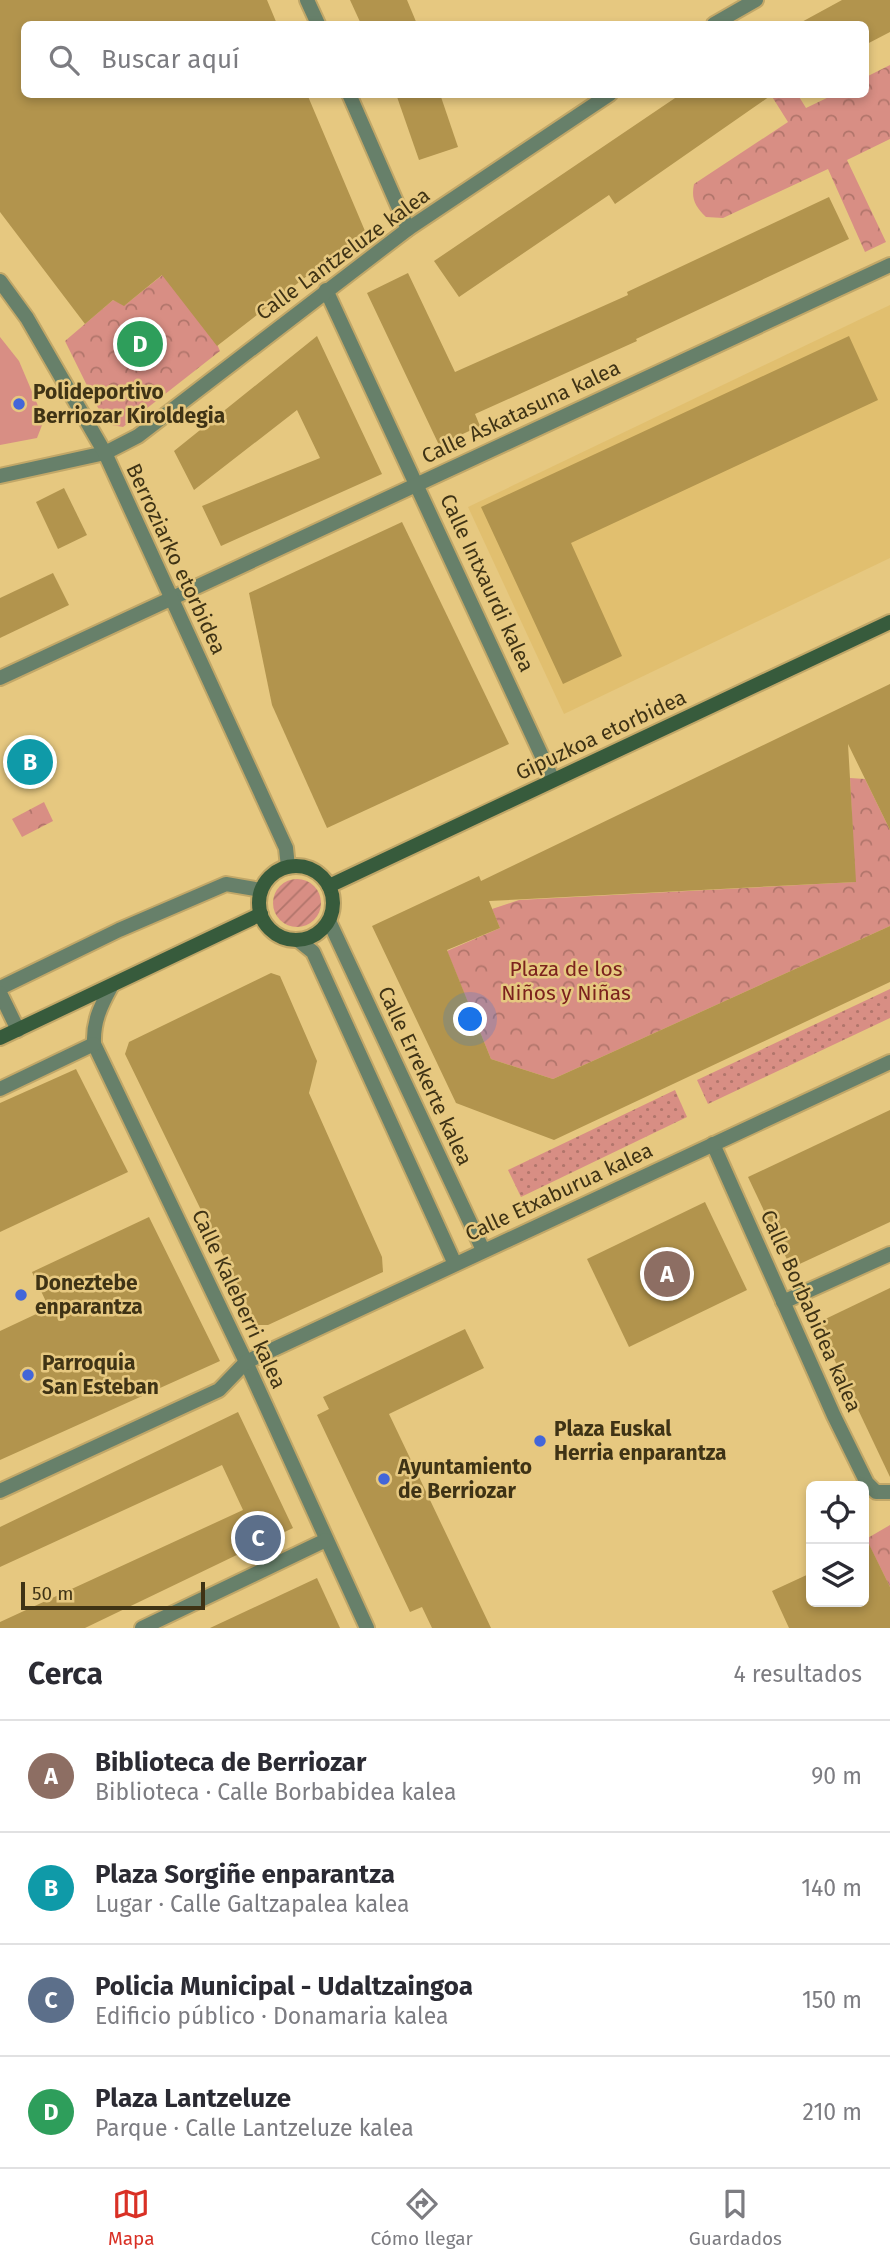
<!DOCTYPE html>
<html lang="es">
<meta charset="utf-8">
<style>
body{margin:0;font-family:"Fira Sans",sans-serif;background:#f2f2f3;color:#2b2b33}
.controls{position:absolute;right:21px;bottom:21px;display:grid;overflow:hidden;border-radius:10px;box-shadow:0 4px 10px #0003}
.controls button{width:63px;height:63px;display:grid;place-items:center;padding:0;border:0;border-bottom:2px solid #e1e1e2;background:#fff;color:#2b2b33;font:35px sans-serif}
.scale{position:absolute;left:21px;bottom:18px;width:184px;box-sizing:border-box;padding-left:7px;border:4px solid #3f3315;border-top:0;font-size:19px;line-height:24px;white-space:nowrap;color:#3f3315;-webkit-text-stroke:5px #e6c880;paint-order:stroke}
.you{position:absolute;left:471px;top:1020px;width:24px;height:24px;margin:-18px;border:5px solid #fff;border-radius:50%;background:#1a73e8;box-shadow:0 0 0 10px #1a73e833}
.badge{display:grid;place-items:center;width:46px;height:46px;border-radius:50%;background:#d93025;color:#fff;font-size:23px;font-weight:700}
.pin{position:absolute;translate:-50% -50%;border:4px solid #fff;box-shadow:0 2px 7px #0006}
.list{margin:0;padding:0;list-style:none}
h2{display:flex;justify-content:space-between;align-items:center;height:91px;margin:0;padding:0 28px;font-size:30px}
h2 small{font-size:23px;font-weight:400;color:#7c7c81}
.list li{display:grid;grid-template-columns:46px 1fr auto;gap:21px;align-items:center;box-sizing:border-box;height:112px;padding:0 28px;border-top:2px solid #e1e1e2}
.list b{display:block;font-size:26px;white-space:nowrap}
.list p{margin:0;font-size:23px;white-space:nowrap;color:#7c7c81}
.list em{font-size:23px;font-style:normal;color:#7c7c81}
.icon{flex:none;width:38px;height:38px;fill:none;stroke:currentColor;stroke-width:2;stroke-linecap:round;stroke-linejoin:round}
.map{position:relative;flex:none;width:890px;height:1628px;overflow:hidden}
.search{position:absolute;background:#fff;box-shadow:0 4px 10px #0003;left:21px;right:21px;top:21px;height:77px;display:flex;align-items:center;gap:18px;box-sizing:border-box;padding:0 24px;border-radius:10px;color:#7c7c81;font-size:26px}
.sheet{height:539px;background:#fff}
nav{display:flex;justify-content:space-around;align-items:center;box-sizing:border-box;height:98px;border-top:2px solid #e1e1e2;background:#fff;font-size:19px;color:#7c7c81}
nav a{display:grid;justify-items:center;gap:4px}
nav .on{color:#d93025}
.map>svg:first-child{display:block}
.built{fill:#e1bf6f}
.grass{fill:url(#grass-dots)}
.forest{fill:url(#forest-crowns)}
.garden{fill:url(#garden-furrows)}
.pitch{fill:#d88e84}
.building{fill:#b2944d}
.lines{fill:none;stroke-linecap:round;stroke-linejoin:round}
.pedestrian-casing{stroke:#c1a768;stroke-width:18}
.minor-casing{stroke:#c1a768;stroke-width:18}
.tertiary-casing{stroke:#c1a768;stroke-width:18}
.secondary-casing{stroke:#c1a768;stroke-width:18}
.pedestrian{stroke:#67806a;stroke-width:14}
.minor{stroke:#67806a;stroke-width:14}
.tertiary{stroke:#67806a;stroke-width:14}
.secondary{stroke:#375b3c;stroke-width:14}
.poi-dot{fill:#4366d9;stroke:#e6c880;stroke-width:2.5}
.labels{text-anchor:middle;dominant-baseline:central;stroke-width:5;stroke-linejoin:round;paint-order:stroke}
.street-label{font-size:21px;fill:#3f3315;stroke:#e6c880}
.poi-label{font-size:21px;font-weight:bold;fill:#3f3315;stroke:#e6c880;text-anchor:start}
.park-label{font-size:21px;fill:#7c221d;stroke:#e6c880}
</style>
<div class="map">
<svg width="890" height="1628" viewBox="0 0 890 1628">
<defs>
<pattern id="grass-dots" width="8" height="8" patternUnits="userSpaceOnUse" patternTransform="scale(1.75)"><rect width="8" height="8" fill="#d88e84"/><path d="M2 2h.1M6 6h.1" fill="none" stroke="#b1756b" stroke-width="1.8" stroke-linecap="round"/></pattern>
<pattern id="forest-crowns" width="20" height="18" patternUnits="userSpaceOnUse" patternTransform="scale(1.75)"><rect width="20" height="18" fill="#d88e84"/><path d="M2 6a3 3 0 1 1 6 0M12 15a3 3 0 1 1 6 0" fill="none" stroke="#b1756b"/></pattern>
<pattern id="garden-furrows" width="10" height="10" patternUnits="userSpaceOnUse" patternTransform="scale(1.75)"><rect width="10" height="10" fill="#d88e84"/><path d="M-1 1l2-2M0 10L10 0M9 11l2-2" fill="none" stroke="#b1756b"/></pattern>
</defs>
<rect width="100%" height="100%" fill="#e6c880"/>
<!-- built -->
<path class="built" d="M890,305V558L564,714L468,507Z"/>
<!-- grass -->
<g class="grass">
<path d="M890,989V1018L708,1104L697,1080Z"/>
<path d="M675,1090L687,1117L521,1197L508,1170Z"/>
</g>
<!-- forest -->
<g class="forest">
<path d="M890,65V139L847,160L886,242L865,252L828,169L723,218L706,217C695,206 691,199 694,184L788,122L771,95H798L806,108L833,95L866,94V77Z"/>
<path d="M180,261L220,351L123,427L106,424L65,341L113,300L125,305Z"/>
<path d="M850,778L865,779L890,830V926L553,1079L491,1059L447,951L500,928L492,909L519,900L855,882Z"/>
<path d="M44,802L53,821L22,837L12,819Z"/>
<path d="M890,1525V1587L866,1539Z"/>
</g>
<!-- garden -->
<circle class="garden" cx="297" cy="903" r="24"/>
<!-- pitch -->
<path class="pitch" d="M0,337L19,361L44,420L37,438L0,445Z"/>
<!-- building -->
<g class="building">
<path d="M0,0H267L277,24H24V94H307L365,231L217,346L162,275L124,306L113,300L85,324L0,212Z"/>
<path d="M350,0H407L417,24H361Z"/>
<path d="M842,0H890V32L865,45V24H798Z"/>
<path d="M396,94H440L458,147L419,160Z"/>
<path d="M681,94H773L615,204L609,195L459,297L434,261Z"/>
<path d="M829,197L849,239L636,339L637,341L475,414L480,426L439,445L367,293L408,273L455,372L628,295L627,292Z"/>
<path d="M317,336L382,474L221,546L202,506L320,458L297,410L194,490L174,451Z"/>
<path d="M849,336L878,400L571,543L622,656L563,684L481,507Z"/>
<path d="M64,488L87,535L58,549L36,502Z"/>
<path d="M402,522L509,744L327,828L272,705L249,593Z"/>
<path d="M53,573L69,605L0,638V598Z"/>
<path d="M890,684V830L848,744L856,882L489,901L500,928L447,950L491,1059L553,1079L890,926V982L554,1140L456,1103L372,926L479,876L481,881Z"/>
<path d="M271,973L280,976L317,1061L309,1093L382,1257L383,1272L268,1325H257L125,1054L129,1042Z"/>
<path d="M76,1069L128,1172L0,1232V1103Z"/>
<path d="M890,1110V1222L791,1268L748,1177Z"/>
<path d="M705,1202L747,1290L629,1347L587,1259Z"/>
<path d="M149,1217L220,1361L0,1460V1331L49,1308L32,1272Z"/>
<path d="M890,1288V1477L817,1323Z"/>
<path d="M465,1329L484,1368L389,1414L491,1628H432L422,1607L410,1612L317,1415L329,1409L323,1397Z"/>
<path d="M238,1412L293,1528L85,1628H0V1622L243,1510L222,1465L0,1567V1527Z"/>
<path d="M864,1534L890,1587V1628H789L772,1591L811,1573V1602H864Z"/>
<path d="M317,1578L340,1628H210Z"/>
</g>
<g class="lines">
<defs>
<path id="pedestrian" d="M783,1302L890,1254"/>
<g id="minor">
<path d="M307,0L318,24"/>
<path d="M714,24L756,0"/>
<path d="M349,94L408,229"/>
<path d="M326,290L553,780"/>
<path d="M0,476L105,453L138,436L408,229L610,94"/>
<path d="M0,678L890,265"/>
<path d="M329,921L483,1250"/>
<path d="M298,940L313,952L455,1264"/>
<path d="M111,987C100,1007 93,1022 94,1044L246,1362L367,1628"/>
<path d="M0,988L119,930L226,884L261,890"/>
<path d="M0,993L18,1030"/>
<path d="M0,1089L94,1044"/>
<path d="M713,1144L834,1416L867,1483L876,1492H890"/>
<path d="M0,1491L219,1390L246,1362L890,1062"/>
<path d="M142,1628L326,1540"/>
</g>
<path id="tertiary" d="M0,281L27,318L105,453L286,848L288,867"/>
<g id="secondary">
<circle cx="296" cy="903" r="37"/>
<path d="M329,886L890,622"/>
<path d="M0,1038L261,914"/>
</g>
</defs>
<!-- pedestrian casing -->
<use href="#pedestrian" class="pedestrian-casing"/>
<!-- minor casing -->
<use href="#minor" class="minor-casing"/>
<!-- tertiary casing -->
<use href="#tertiary" class="tertiary-casing"/>
<!-- secondary casing -->
<use href="#secondary" class="secondary-casing"/>
<!-- pedestrian -->
<use href="#pedestrian" class="pedestrian"/>
<!-- minor -->
<use href="#minor" class="minor"/>
<!-- tertiary -->
<use href="#tertiary" class="tertiary"/>
<!-- secondary -->
<use href="#secondary" class="secondary"/>
</g>
<!-- markers -->
<g class="poi-dot">
<circle cx="19" cy="404" r="7"/>
<circle cx="21" cy="1295" r="7"/>
<circle cx="28" cy="1375" r="7"/>
<circle cx="540" cy="1441" r="7"/>
<circle cx="384" cy="1479" r="7"/>
</g>
<g class="labels">
<!-- street labels -->
<g class="street-label">
<text transform="translate(343 254) rotate(-36)">Calle Lantzeluze kalea</text>
<text transform="translate(521 412) rotate(-25)">Calle Askatasuna kalea</text>
<text transform="translate(176 559) rotate(65)">Berroziarko etorbidea</text>
<text transform="translate(487 583) rotate(65)">Calle Intxaurdi kalea</text>
<text transform="translate(601 735) rotate(-25)">Gipuzkoa etorbidea</text>
<text transform="translate(425 1076) rotate(65)">Calle Errekerte kalea</text>
<text transform="translate(559 1192) rotate(-25)">Calle Etxaburua kalea</text>
<text transform="translate(239 1299) rotate(65)">Calle Kaleberri kalea</text>
<text transform="translate(811 1311) rotate(66)">Calle Borbabidea kalea</text>
</g>
<!-- poi labels -->
<g class="poi-label">
<text x="33" y="392">Polideportivo<tspan x="33" dy="24">Berriozar Kiroldegia</tspan></text>
<text x="35" y="1283">Doneztebe<tspan x="35" dy="24">enparantza</tspan></text>
<text x="42" y="1363">Parroquia<tspan x="42" dy="24">San Esteban</tspan></text>
<text x="554" y="1429">Plaza Euskal<tspan x="554" dy="24">Herria enparantza</tspan></text>
<text x="398" y="1467">Ayuntamiento<tspan x="398" dy="24">de Berriozar</tspan></text>
</g>
<!-- park labels -->
<g class="park-label">
<text x="566" y="969">Plaza de los<tspan x="566" dy="24">Niños y Niñas</tspan></text>
</g>
</g>
</svg>
<div class="controls">
<button><svg class="icon" aria-label="locate" viewBox="0 0 24 24"><circle cx="12" cy="12" r="6"/><path d="M12 2v4M12 18v4M2 12h4M18 12h4"/></svg></button>
<button><svg class="icon" aria-label="layers" viewBox="0 0 24 24"><path d="M12 4l9 5-9 5-9-5zM3 14l9 5 9-5"/></svg></button>
</div>
<div class="scale">50 m</div>
<div class="you"></div>
<div class="pin badge" style="left:667px;top:1274px;background:#8d6e63">A</div>
<div class="pin badge" style="left:30px;top:762px;background:#0f9aa8">B</div>
<div class="pin badge" style="left:258px;top:1538px;background:#5c6f8a">C</div>
<div class="pin badge" style="left:140px;top:344px;background:#2e9e5b">D</div>
<div class="search"><svg class="icon" aria-label="search" viewBox="0 0 24 24"><circle cx="10" cy="10" r="6"/><path d="M15 15l6 6"/></svg>Buscar aquí</div>
</div>
<section class="sheet">
<h2>Cerca<small>4 resultados</small></h2>
<ul class="list">
<li><span class="badge" style="background:#8d6e63">A</span><div><b>Biblioteca de Berriozar</b><p>Biblioteca · Calle Borbabidea kalea</p></div><em>90 m</em></li>
<li><span class="badge" style="background:#0f9aa8">B</span><div><b>Plaza Sorgiñe enparantza</b><p>Lugar · Calle Galtzapalea kalea</p></div><em>140 m</em></li>
<li><span class="badge" style="background:#5c6f8a">C</span><div><b>Policia Municipal - Udaltzaingoa</b><p>Edificio público · Donamaria kalea</p></div><em>150 m</em></li>
<li><span class="badge" style="background:#2e9e5b">D</span><div><b>Plaza Lantzeluze</b><p>Parque · Calle Lantzeluze kalea</p></div><em>210 m</em></li>
</ul>
</section>
<nav>
<a class="on"><svg class="icon" aria-label="map" viewBox="0 0 24 24"><path d="M3 6l6-2 6 2 6-2v14l-6 2-6-2-6 2zM9 4v14M15 6v14"/></svg>Mapa</a>
<a><svg class="icon" aria-label="directions" viewBox="0 0 24 24"><path d="M12 3l9 9-9 9-9-9zM9 14v-3h6M13 9l2 2-2 2"/></svg>Cómo llegar</a>
<a><svg class="icon" aria-label="saved" viewBox="0 0 24 24"><path d="M7 4h10v16l-5-4-5 4z"/></svg>Guardados</a>
</nav>
